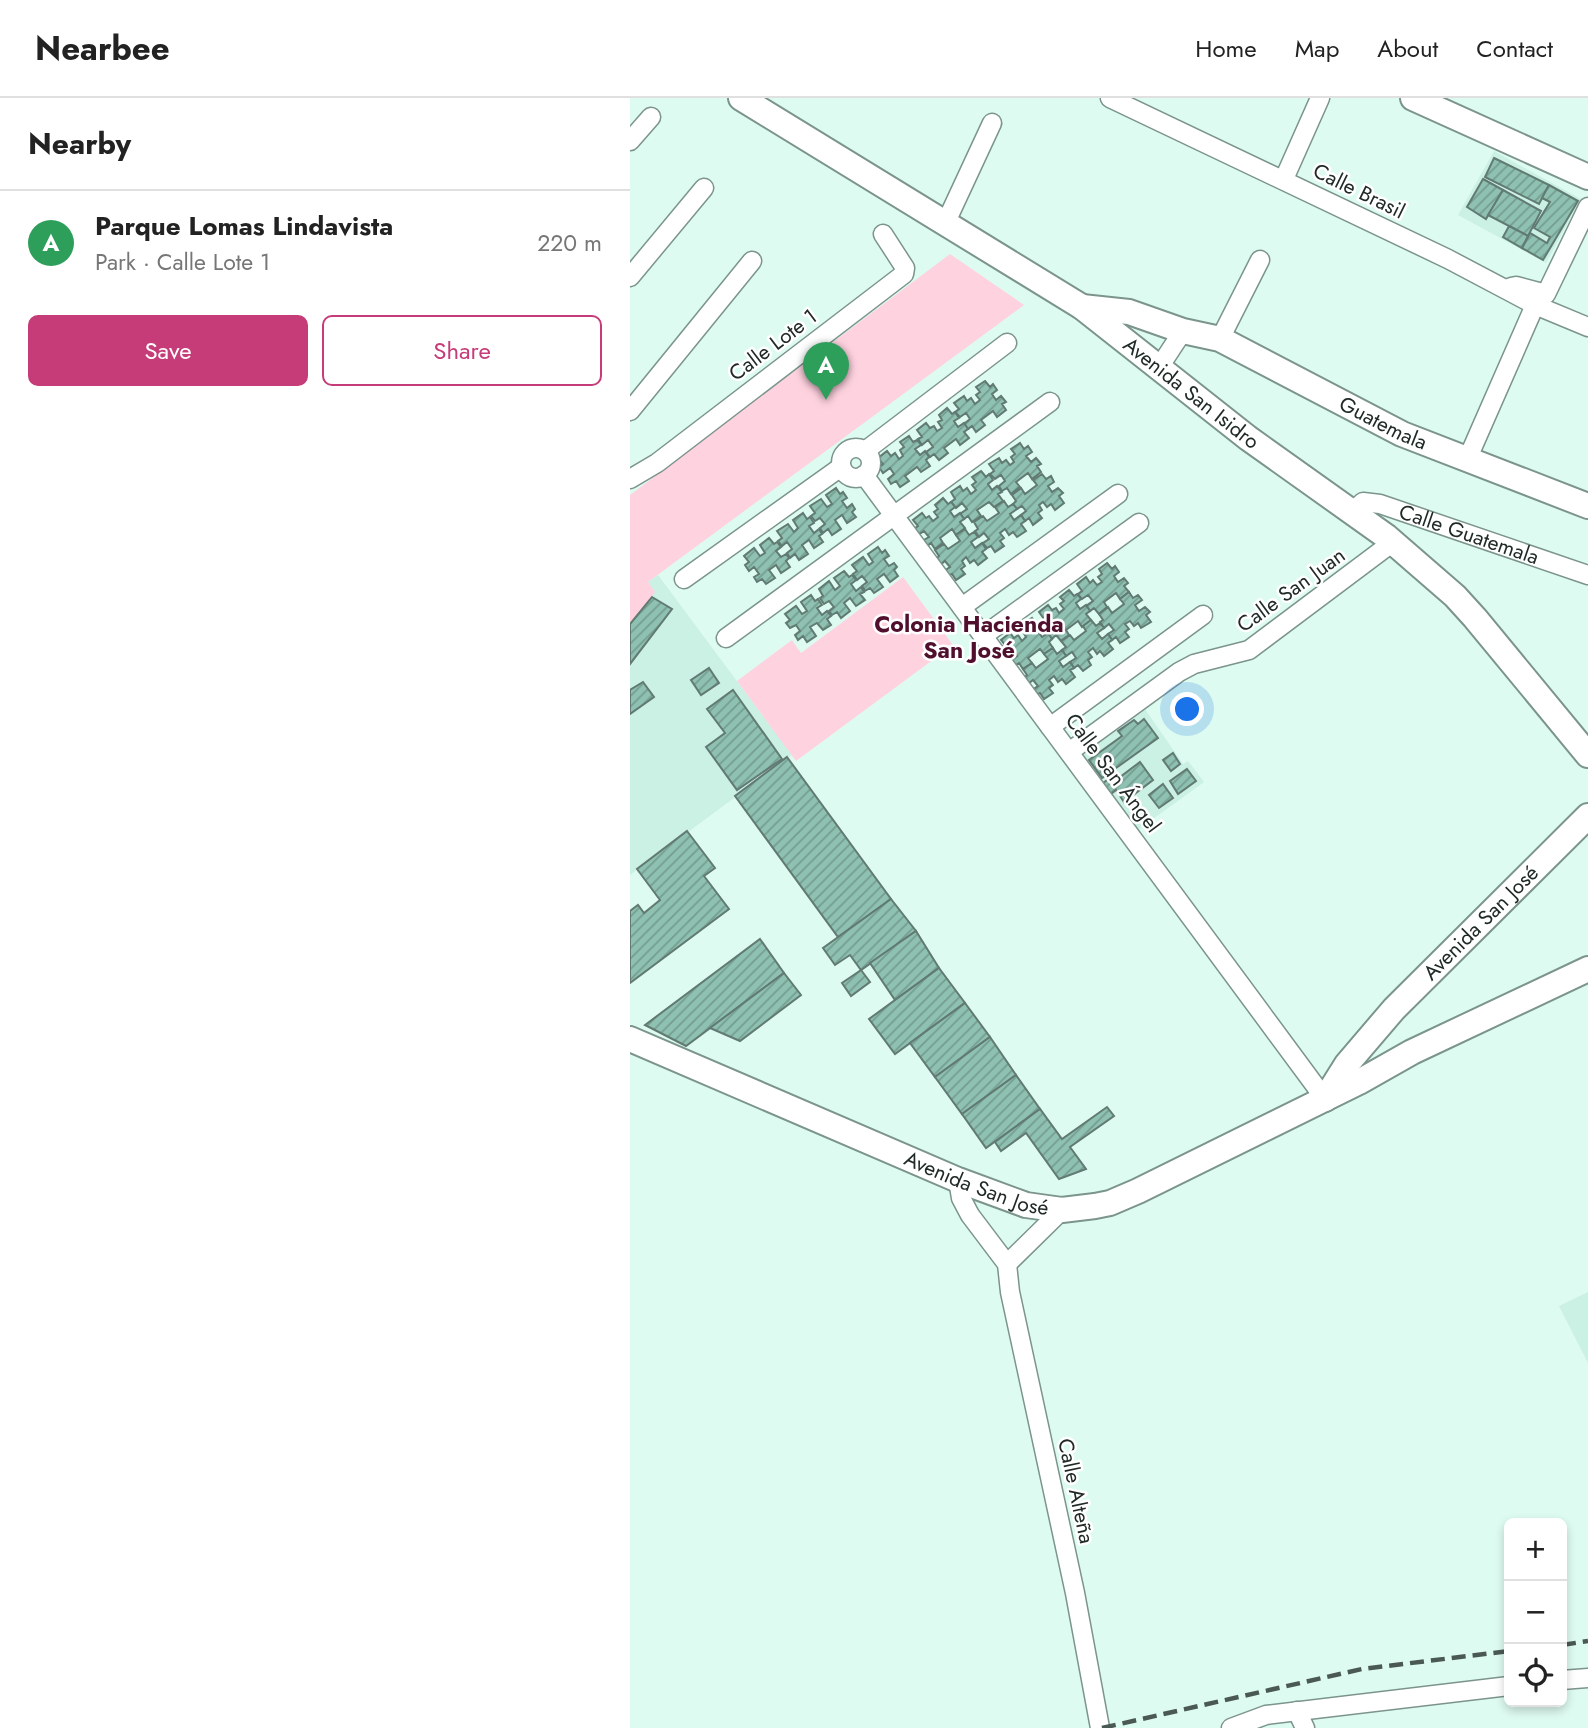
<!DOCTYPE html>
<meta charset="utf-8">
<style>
body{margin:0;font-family:Jost,sans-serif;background:#f2f2f2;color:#222}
.controls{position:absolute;right:21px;bottom:21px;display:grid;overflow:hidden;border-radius:10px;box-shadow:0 4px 10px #0003}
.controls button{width:63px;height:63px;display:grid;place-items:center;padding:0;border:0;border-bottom:2px solid #e0e0e0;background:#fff;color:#222;font:35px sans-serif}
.you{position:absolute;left:558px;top:612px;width:24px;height:24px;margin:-18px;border:5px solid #fff;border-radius:50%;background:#1a73e8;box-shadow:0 0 0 10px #1a73e833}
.badge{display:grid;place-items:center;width:46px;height:46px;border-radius:50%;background:#c53c78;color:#fff;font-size:23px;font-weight:700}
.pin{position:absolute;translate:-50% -58px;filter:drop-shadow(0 2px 4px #0008)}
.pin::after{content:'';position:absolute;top:37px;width:24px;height:21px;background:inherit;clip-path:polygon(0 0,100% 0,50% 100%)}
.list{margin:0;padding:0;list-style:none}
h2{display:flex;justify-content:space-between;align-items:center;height:91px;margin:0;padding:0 28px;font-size:30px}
h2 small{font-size:23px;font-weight:400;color:#767676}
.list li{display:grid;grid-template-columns:46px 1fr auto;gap:21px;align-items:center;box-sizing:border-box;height:105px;padding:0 28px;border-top:2px solid #e0e0e0}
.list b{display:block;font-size:26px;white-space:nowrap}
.list p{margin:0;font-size:23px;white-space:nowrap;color:#767676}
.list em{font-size:23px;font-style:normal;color:#767676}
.actions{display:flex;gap:14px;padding:21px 28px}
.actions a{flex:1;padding:16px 0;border:2px solid #c53c78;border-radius:10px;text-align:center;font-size:24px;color:#c53c78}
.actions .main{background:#c53c78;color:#fff}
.icon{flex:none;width:38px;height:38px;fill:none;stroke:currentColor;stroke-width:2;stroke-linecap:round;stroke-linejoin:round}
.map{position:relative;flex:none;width:958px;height:1630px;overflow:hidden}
header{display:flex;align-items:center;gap:42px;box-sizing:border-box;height:98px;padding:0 35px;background:#fff;border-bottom:2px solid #e0e0e0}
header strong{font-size:33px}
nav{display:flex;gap:38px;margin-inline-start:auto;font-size:24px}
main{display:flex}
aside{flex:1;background:#fff}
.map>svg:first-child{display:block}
.built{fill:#cbf0e4}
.green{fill:#ffd2e0}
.building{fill:url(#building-hatch);stroke:#617a72;stroke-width:2}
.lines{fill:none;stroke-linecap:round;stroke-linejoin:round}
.street-casing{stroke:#7b948c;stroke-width:21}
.secondary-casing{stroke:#7b948c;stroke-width:28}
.street{stroke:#fff;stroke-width:18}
.secondary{stroke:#fff;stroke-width:24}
.rail{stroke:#4b5954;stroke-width:4.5;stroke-dasharray:14 7;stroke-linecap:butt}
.labels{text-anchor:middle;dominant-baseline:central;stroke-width:5;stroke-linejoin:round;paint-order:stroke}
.street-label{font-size:21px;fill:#202a27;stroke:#fff}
.neighbourhood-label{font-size:23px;font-weight:bold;fill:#500f2d;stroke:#fff}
</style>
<header>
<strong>Nearbee</strong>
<nav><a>Home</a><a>Map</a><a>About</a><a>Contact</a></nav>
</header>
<main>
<aside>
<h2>Nearby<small></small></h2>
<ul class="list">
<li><span class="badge" style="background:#2e9e5b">A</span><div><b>Parque Lomas Lindavista</b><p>Park · Calle Lote 1</p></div><em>220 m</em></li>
</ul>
<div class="actions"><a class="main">Save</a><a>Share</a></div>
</aside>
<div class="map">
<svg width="958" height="1630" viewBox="0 0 958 1630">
<defs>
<pattern id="building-hatch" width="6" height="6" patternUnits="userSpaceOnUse" patternTransform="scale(1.75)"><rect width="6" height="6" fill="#8ec1b1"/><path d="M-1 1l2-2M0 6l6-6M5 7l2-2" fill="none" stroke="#749d90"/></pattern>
</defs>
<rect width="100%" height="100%" fill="#defbf1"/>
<!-- built -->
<g class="built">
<path d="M864,53L951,101L916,165L828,117Z"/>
<path d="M28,477L162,657L0,777V526L18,484Z"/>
<path d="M515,611L553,666L558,663L574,684L505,734L450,658Z"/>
<path d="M958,1194V1265L929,1208Z"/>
</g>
<!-- green -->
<g class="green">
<path d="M320,156L394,207L18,484L25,494L0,526V397Z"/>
<path d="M273,479L323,547L166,663L107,583L162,542L171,555Z"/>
</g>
<!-- building -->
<g class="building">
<path d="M864,60L919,87L909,106L855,79Z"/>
<path d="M853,81L873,92L856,121L837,109Z"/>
<path d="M919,87L948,103L913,162L892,150L900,135L917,145L920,139L904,130L920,104L912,100Z"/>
<path d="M873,92L911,113L898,138L858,117Z"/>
<path d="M879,128L898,138L892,150L873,139Z"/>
<path d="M355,283L360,289L363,286L367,292L362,296L366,302L371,298L376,304L372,306L376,312L367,319L363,313L351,322L355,327L346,334L342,328L338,331L334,326L340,321L336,315L330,319L325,314L329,311L324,305L334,298L337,303L341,300L345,306L350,302L346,297L350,294L346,289Z"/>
<path d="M317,310L322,316L325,314L329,320L324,323L328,329L334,325L338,331L334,334L339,340L330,347L326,341L314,350L318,355L309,362L304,356L300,359L296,354L303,349L298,342L292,347L288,341L292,339L287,332L296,325L300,330L304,328L307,333L312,330L308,324L312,322L309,317Z"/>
<path d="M279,338L283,344L287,342L291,347L285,351L290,357L295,353L299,359L296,362L300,368L291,374L287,369L275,378L279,383L270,389L266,383L261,386L258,381L264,376L260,370L253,375L249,369L253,366L248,360L257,353L261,358L265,355L269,361L273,358L270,352L274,349L270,344Z"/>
<path d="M390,345L394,351L398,348L402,354L396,358L401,364L406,360L411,366L407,368L411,374L402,381L398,375L386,384L390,389L381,396L377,390L372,393L369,388L375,383L371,377L365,381L360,376L364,373L359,366L369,360L372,365L376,362L380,367L384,364L381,359L385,356L381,351Z"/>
<path d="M351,373L356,379L359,376L363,382L358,386L362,392L367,388L372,394L368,396L373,403L364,409L359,404L347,412L351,418L342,424L338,418L334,421L330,416L337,411L332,405L326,410L321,404L325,401L321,394L330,388L333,393L337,390L341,396L346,392L342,387L346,384L342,379Z"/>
<path d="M412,376L416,381L421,378L424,384L418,388L422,394L428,390L433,395L429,398L434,405L425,412L421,406L417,409L413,404L409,407L412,412L408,415L412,420L403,427L399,420L395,423L391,417L396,413L392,408L387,411L383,406L386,403L382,397L391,390L395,396L407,387L403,382Z"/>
<path d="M206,390L210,396L213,394L217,400L212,403L217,410L222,406L225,411L222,414L226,419L217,425L212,417L205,422L211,431L202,437L198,431L193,435L190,430L195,426L190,420L185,423L181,418L185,415L180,408L191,401L197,409L202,406L196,397Z"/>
<path d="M313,400L318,406L321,404L325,409L320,413L324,419L330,415L334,421L330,424L335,430L326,437L322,431L310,440L313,445L305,451L301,445L296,449L292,443L299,439L294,433L288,437L284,431L288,428L283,422L292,415L296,420L299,418L303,423L308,419L304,414L308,411L305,407Z"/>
<path d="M374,403L378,409L383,406L387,411L380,416L384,422L391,417L395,423L391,426L396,433L387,439L383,434L379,437L375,431L370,435L374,440L370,443L374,448L365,454L361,448L357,450L353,445L359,441L354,435L349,439L345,433L348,431L344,424L353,418L357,423L369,415L365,409Z"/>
<path d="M173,415L177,421L180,419L184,425L179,428L184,435L189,431L192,436L189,438L193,444L184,450L179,442L172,447L178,456L169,462L165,456L160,460L157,455L162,451L157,444L152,448L148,443L152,440L147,433L158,426L164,434L168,430L163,422Z"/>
<path d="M335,431L339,437L344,434L348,439L341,444L345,450L352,445L356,451L352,454L357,460L348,467L344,462L340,465L336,459L332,463L335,468L331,471L335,476L326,482L322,476L318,478L314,473L320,469L315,463L310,467L306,461L309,458L305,452L314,446L318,451L330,443L326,437Z"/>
<path d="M139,440L144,446L147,444L151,449L146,453L151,459L156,456L159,460L156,463L160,469L151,475L146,467L139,472L145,480L136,486L132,481L127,484L124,479L129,476L124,469L119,473L115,467L119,464L114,458L124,450L130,458L135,455L130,447Z"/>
<path d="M248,449L252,455L255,452L259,458L254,461L259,468L264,465L267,469L264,472L268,478L260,484L254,476L247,481L253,489L244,495L240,490L235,493L232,488L237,484L232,478L227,482L223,476L227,473L222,467L233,459L239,467L243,464L238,456Z"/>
<path d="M477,465L482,471L485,468L489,474L484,478L488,484L494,480L498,485L494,488L499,494L490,501L486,495L474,504L477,509L469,516L464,510L460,513L456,508L463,503L458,497L452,501L448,496L452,493L447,486L456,479L460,485L463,482L467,487L472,484L468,479L472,476L469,471Z"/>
<path d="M214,473L219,479L222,477L226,482L221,486L226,493L231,489L234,494L230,496L235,502L226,508L220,500L214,505L220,513L211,520L207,514L202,517L199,513L204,509L199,503L194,506L190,500L193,498L189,491L199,483L205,492L210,488L204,480Z"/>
<path d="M439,492L444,498L447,496L451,501L446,505L450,511L456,507L460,513L456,516L461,522L452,529L448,523L436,532L439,537L431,543L426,537L422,541L418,535L425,531L420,524L414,529L410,524L414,521L409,514L418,507L422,512L426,510L429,515L434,511L430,506L434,503L430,499Z"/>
<path d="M499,494L503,500L508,497L512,502L505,507L509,513L515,509L520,514L516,517L521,524L511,530L508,525L504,528L500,523L495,526L499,531L495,534L499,539L490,545L486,539L482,542L478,536L484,532L479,526L474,530L470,524L473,522L469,516L478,509L482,515L494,506L490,501Z"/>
<path d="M181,497L185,503L188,501L192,507L187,510L192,517L197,513L201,518L197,521L201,527L193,532L187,525L180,529L186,538L177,544L173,538L168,542L165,537L170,533L166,527L160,530L156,525L160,522L155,516L166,508L172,516L177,513L171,504Z"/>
<path d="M22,499L42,511L0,566V526Z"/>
<path d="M402,520L406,526L410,524L414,529L408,533L412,539L418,535L422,541L419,544L423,550L414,556L410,551L398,560L402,565L393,571L389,565L384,568L380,563L387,558L383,552L376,557L372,551L376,548L371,542L380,535L384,540L388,537L392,543L396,539L393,534L396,531L393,526Z"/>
<path d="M461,522L466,528L470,525L474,530L467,535L472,541L478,536L482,542L478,545L483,551L474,558L470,553L467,556L463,550L458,554L462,559L458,562L461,567L453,573L448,567L444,570L440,564L446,560L442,554L436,558L432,552L436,549L431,543L440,537L444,542L456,533L453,528Z"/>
<path d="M423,550L427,556L432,552L436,558L429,563L433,569L440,564L444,570L440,572L445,579L436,586L432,581L428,584L424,578L419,582L423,587L419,590L423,595L414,601L410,595L406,597L402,592L408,588L403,582L398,586L394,580L397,577L393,571L402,565L406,570L418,561L414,556Z"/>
<path d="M79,570L89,585L71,597L61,582Z"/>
<path d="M13,584L24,599L0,616V592Z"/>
<path d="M103,592L152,661L107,692L76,649L95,635L77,611Z"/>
<path d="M514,621L528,640L472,680L459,662L492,638L488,633L504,622L508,626Z"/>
<path d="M543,655L550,666L541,673L533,662Z"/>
<path d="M157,659L261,801L208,839L105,698Z"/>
<path d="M510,664L523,682L494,704L486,692L481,696L473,685L483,678L486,682Z"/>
<path d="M557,671L566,683L548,696L540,683Z"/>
<path d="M533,686L543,700L529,710L519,697Z"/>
<path d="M57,733L85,770L74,778L99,811L0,885V813L8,807L14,815L30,802L7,771Z"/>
<path d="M261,801L286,833L231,872L220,857L205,867L193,850Z"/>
<path d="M286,833L309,870L265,902L240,865Z"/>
<path d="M130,841L154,875L56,948L15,927Z"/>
<path d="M309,870L335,905L265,956L239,921Z"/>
<path d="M231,872L240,884L221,898L212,885Z"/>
<path d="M154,875L171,897L110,943L80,930Z"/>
<path d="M335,905L360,939L305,979L280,945Z"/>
<path d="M360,939L386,977L332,1016L305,979Z"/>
<path d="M386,977L410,1011L356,1050L332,1016Z"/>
<path d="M477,1009L484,1018L440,1049L456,1071L429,1081L396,1035L371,1053L365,1044L410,1011L432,1041Z"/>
</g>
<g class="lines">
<defs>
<g id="street">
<path d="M480,0L818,161L905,207L958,229"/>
<path d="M0,43L21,19"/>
<path d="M654,81L690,0"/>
<path d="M316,124L362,25"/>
<path d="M0,179L74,90"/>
<path d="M881,189L886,188L916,196L958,109"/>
<path d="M590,241L630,162"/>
<path d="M528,271L553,233"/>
<path d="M0,313L122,163"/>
<circle cx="226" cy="365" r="15"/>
<path d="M235,353L377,245"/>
<path d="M837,362L905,207"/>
<path d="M234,377L695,1001"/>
<path d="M0,381L27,365L274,176L275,170L253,136"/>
<path id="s1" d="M722,414L733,404L750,406L958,477"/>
<path d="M54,481L211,369"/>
<path d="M332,509L488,396"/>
<path d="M353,538L509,425"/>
<path d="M96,540L420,304"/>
<path d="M420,629L573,517"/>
<path d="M439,654L549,574L564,566L619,552L763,444"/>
<path d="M328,1082L331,1100L340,1117L377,1166L380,1194L445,1495L470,1630"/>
<path d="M377,1166L432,1112"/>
<path d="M932,1582L958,1580"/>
<path d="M667,1613L675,1630"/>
<path d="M601,1630L636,1617L879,1588"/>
</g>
<g id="secondary">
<path id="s2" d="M111,0L452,209L618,340L757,439L825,498L845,520L958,657"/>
<path d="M783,0L958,79"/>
<path id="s3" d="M452,209L499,214L553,233L590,241L772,336L958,408"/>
<path id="s4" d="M0,941L328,1082L396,1107L432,1112L465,1108L480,1105L508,1093L729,984L782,954L958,871"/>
<path id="s5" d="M695,1001L717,966L764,911L958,718"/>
</g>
</defs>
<!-- street casing -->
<use href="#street" class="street-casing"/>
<!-- secondary casing -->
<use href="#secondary" class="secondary-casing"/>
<!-- street -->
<use href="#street" class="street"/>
<!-- secondary -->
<use href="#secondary" class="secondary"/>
<!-- rail -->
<g class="rail">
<path d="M932,1547L958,1543"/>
<path d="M472,1630L732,1571L879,1553"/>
</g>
</g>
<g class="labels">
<!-- street labels -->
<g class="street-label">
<text transform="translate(729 93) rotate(26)">Calle Brasil</text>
<text transform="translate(143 247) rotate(-37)">Calle Lote 1</text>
<text stroke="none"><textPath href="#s2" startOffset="539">Avenida San Isidro</textPath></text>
<text stroke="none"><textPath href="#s3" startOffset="326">Guatemala</textPath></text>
<text stroke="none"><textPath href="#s1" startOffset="126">Calle Guatemala</textPath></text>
<text transform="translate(661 492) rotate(-36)">Calle San Juan</text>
<text transform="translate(483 675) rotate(53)">Calle San Ángel</text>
<text stroke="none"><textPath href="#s5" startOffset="236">Avenida San José</textPath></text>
<text stroke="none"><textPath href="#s4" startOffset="376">Avenida San José</textPath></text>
<text transform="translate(446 1393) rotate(78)">Calle Alteña</text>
</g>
<!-- neighbourhood labels -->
<g class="neighbourhood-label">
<text x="339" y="526">Colonia Hacienda<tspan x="339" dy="26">San José</tspan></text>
</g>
</g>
</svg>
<div class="controls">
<button>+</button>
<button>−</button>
<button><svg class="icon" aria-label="locate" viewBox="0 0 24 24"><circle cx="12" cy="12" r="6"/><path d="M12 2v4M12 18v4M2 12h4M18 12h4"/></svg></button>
</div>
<div class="you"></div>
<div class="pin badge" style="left:196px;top:302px;background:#2e9e5b">A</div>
</div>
</main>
